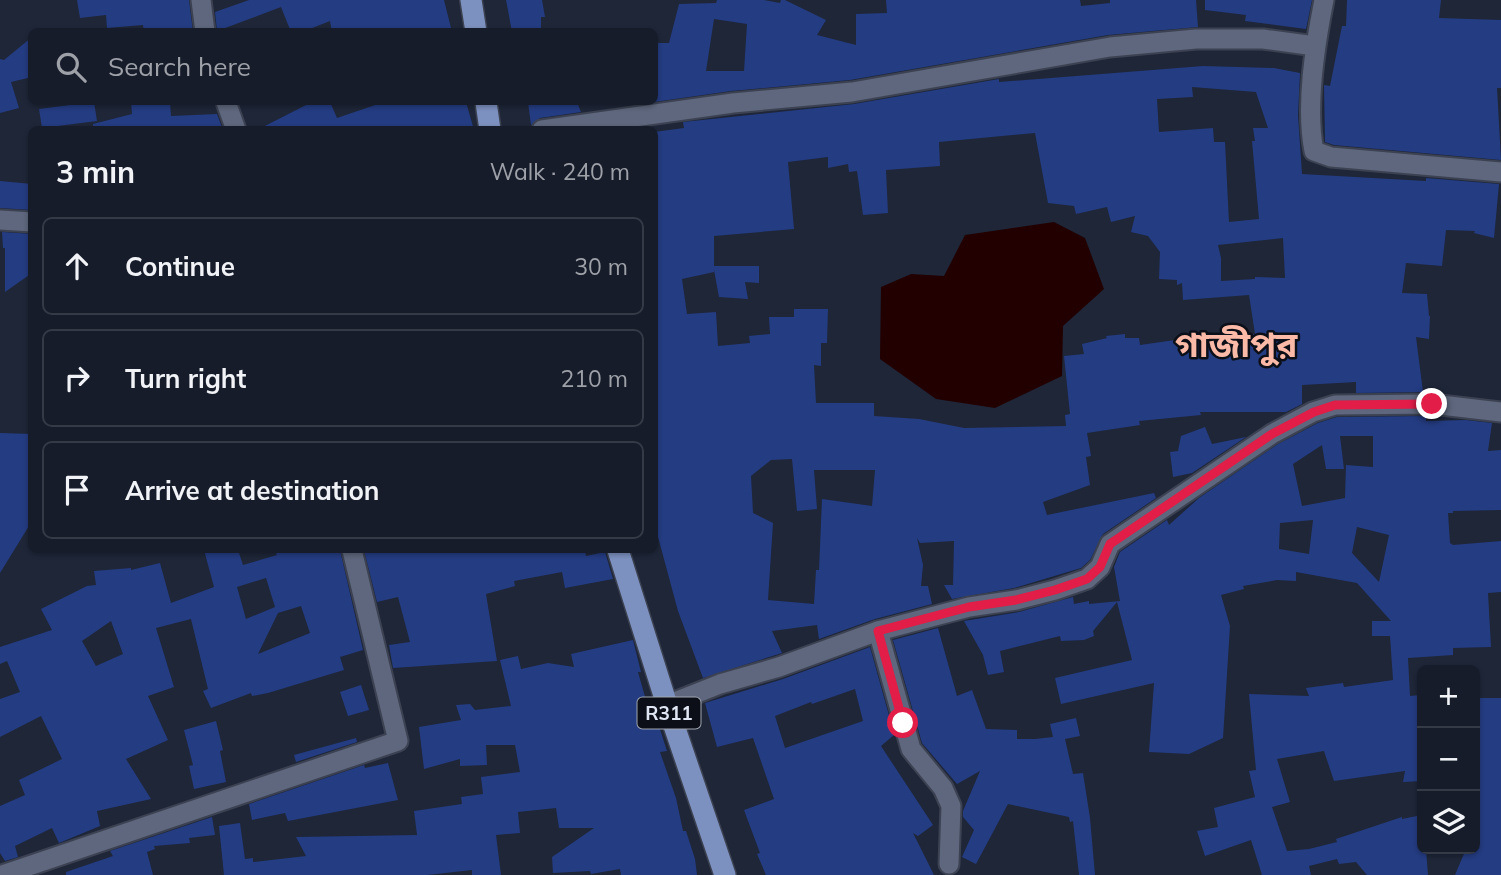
<!DOCTYPE html>
<meta charset="utf-8">
<style>
body{margin:0;font-family:Mulish,"Noto Sans Bengali",sans-serif;background:#232936;color:#f1f3f6}
.controls{position:absolute;right:21px;bottom:21px;display:grid;overflow:hidden;border-radius:10px;box-shadow:0 2px 5px #0004}
.controls button{width:63px;height:63px;display:grid;place-items:center;padding:0;border:0;border-bottom:2px solid #353a47;background:#161c2a;color:#f1f3f6;font:35px sans-serif}
.stop{position:absolute;width:21px;height:21px;margin:-16px;border:5px solid #e11d48;border-radius:50%;background:#fff}
.stop.end{background:#e11d48;border-color:#fff;box-shadow:0 2px 7px #0008}
.list{margin:0;padding:0;list-style:none}
h2{display:flex;justify-content:space-between;align-items:center;height:91px;margin:0;padding:0 28px;font-size:30px}
h2 small{font-size:23px;font-weight:400;color:#9ea1a8}
.list li{display:grid;grid-template-columns:46px 1fr auto;gap:21px;align-items:center;box-sizing:border-box;height:98px;margin:0 14px 14px;padding:0 14px;border:2px solid #353a47;border-radius:10px}
.list b{display:block;font-size:26px;white-space:nowrap}
.list em{font-size:23px;font-style:normal;color:#9ea1a8}
.icon{flex:none;width:38px;height:38px;fill:none;stroke:currentColor;stroke-width:2;stroke-linecap:round;stroke-linejoin:round}
.map{position:relative;flex:none;width:1501px;height:875px;overflow:hidden}
.search{position:absolute;background:#161c2a;box-shadow:0 2px 5px #0004;left:28px;top:28px;width:630px;height:77px;display:flex;align-items:center;gap:18px;box-sizing:border-box;padding:0 24px;border-radius:10px;color:#9ea1a8;font-size:26px}
.panel{position:absolute;background:#161c2a;box-shadow:0 2px 5px #0004;left:28px;top:126px;width:630px;height:427px;border-radius:10px}
.map>svg:first-child{display:block}
.water{fill:#200}
.building{fill:#243c82;fill-rule:evenodd}
.lines{fill:none;stroke-linecap:round;stroke-linejoin:round}
.minor-casing{stroke:#3c4252;stroke-width:23}
.major-casing{stroke:#3c4252;stroke-width:24}
.minor{stroke:#5e677d;stroke-width:19}
.major{stroke:#7d91c0;stroke-width:21}
.route{stroke:#e11d48;stroke-width:9}
.labels{text-anchor:middle;dominant-baseline:central;stroke-width:5;stroke-linejoin:round;paint-order:stroke}
.shield{fill:#0c0f17;stroke:#a0a6b1;stroke-width:2}
.shield-label{font-size:19px;font-weight:bold;fill:#e0e6f3}
.town-label{font-size:35px;font-weight:bold;fill:#fbbaa7;stroke:#0c0f17}
</style>
<div class="map">
<svg width="1501" height="875" viewBox="0 0 1501 875">
<rect width="100%" height="100%" fill="#1e2638"/>
<!-- water -->
<path class="water" d="M1054,222L1085,238L1104,289L1063,326L1062,376L995,408L936,399L880,359L881,287L911,274L944,276L965,235Z"/>
<!-- building -->
<g class="building">
<path d="M77,0H189L193,32H144L143,25L107,28L106,15L80,18Z"/>
<path d="M249,0H444L452,32H332L330,21L302,32H291L281,7L217,31L215,12Z"/>
<path d="M506,0H542L545,17H541V32H512Z"/>
<path d="M717,0H764L780,3L781,0H785L826,20L817,35L856,45V14L887,13L886,0H1080L1081,6L1110,3V0H1196L1198,27L1108,35L850,80L731,91L654,102V43H669L679,4L716,3ZM714,19L747,24L744,71H706Z"/>
<path d="M1205,0H1312L1306,29L1245,21L1246,15L1205,10Z"/>
<path d="M1347,0H1441L1439,18L1501,20V88H1497L1501,160L1334,145L1325,142L1324,85L1330,86L1342,26H1346Z"/>
<path d="M32,37V77L11,82L19,108L0,113V59L4,60Z"/>
<path d="M1203,66L1274,68L1300,73L1298,115L1302,174L1426,181V178L1499,184L1494,238L1474,233L1475,231L1446,230L1442,266L1406,263L1402,293L1427,294L1429,316H1430L1429,339L1416,337L1423,392L1356,393V382L1302,385V404L1286,412H1200L1201,415L1139,421L1140,425L1087,433L1091,456L1086,457L1090,485L1043,502L1047,515L1154,493L1156,498L1103,534L1090,560L1081,568L1014,588L952,599L944,585H953L954,541L920,543L917,538L923,565L921,586H928L932,604L875,619L819,639L817,625L772,631L782,653L703,678L678,611L654,522V132L684,128L683,122L854,104L999,79V82ZM1192,87L1256,92L1268,128H1253L1255,141H1252L1259,219L1229,222L1225,142H1214L1213,128L1159,132L1157,99L1193,97ZM1035,133L1048,203L1074,206L1076,214L1107,207L1111,222L1135,216L1131,232L1148,236L1160,252L1159,279L1177,280V285L1182,283L1183,300L1249,295L1255,334H1249V337L1182,335V339L1140,345L1139,338H1125V334L1106,336L1107,338L1082,344L1084,354L1064,356L1070,414L1065,415L1066,426L964,428L919,419L874,416V403H816L814,365L821,366V343H827L828,309H794V317H769L770,334L749,336L750,343L718,346L716,312L687,314L682,279L714,272V270L719,297L748,299L745,282L759,283V266H714V236L794,229L788,162L828,157V168L848,164L849,172L857,171L863,215L888,213L886,170L940,166L939,142ZM1283,238L1285,278L1255,277V279L1221,281V258L1218,245ZM792,459L797,511L817,509L814,470H875L872,506L822,499L819,570H816L814,604L768,600L773,523L753,513L751,476L771,460Z"/>
<path d="M94,102L97,121L42,128L39,109Z"/>
<path d="M131,102H170L171,116L217,114L223,130H93V124L132,114Z"/>
<path d="M312,102H330L337,118L384,102H466L474,130H257Z"/>
<path d="M528,102H577L581,112L540,118L531,125Z"/>
<path d="M0,181L32,184V210L0,208Z"/>
<path d="M2,232L32,234V273L5,292V248H3Z"/>
<path d="M1426,416V421L1466,420L1492,423L1488,451L1501,450V510L1453,511V513H1448L1450,543L1453,545L1501,541V592L1488,593L1491,647L1453,648V655L1408,658L1410,696L1420,695L1422,781L1403,782L1405,771L1334,781L1324,751L1277,759L1290,802L1272,807L1287,851L1309,849L1337,842L1336,839L1402,817V819L1422,815V849H1426L1428,875H1367L1356,862L1339,864L1337,859L1309,866L1311,875H1262L1251,840L1205,856L1197,831L1218,827L1214,808L1255,797L1249,771L1256,770L1249,694L1309,696L1306,688L1343,683L1344,687L1393,680L1390,636H1372V621H1391L1357,583L1296,572V581L1277,580L1243,586L1244,589L1221,595L1230,626L1223,738L1189,754L1149,752L1154,683L1061,704L1055,678L1132,660L1117,602L1093,631L1094,636L1084,640L1061,641L1060,636L1000,651L1004,672L988,675L983,655L964,621L1019,612L1073,597L1074,604L1089,601V604L1120,601L1114,567L1120,552L1167,520L1169,525L1199,498L1278,444L1318,423L1337,417ZM1340,436H1373V467L1346,465L1345,498L1302,506L1293,464L1322,445L1326,469H1344ZM1313,520L1309,554L1279,549L1280,523ZM1357,527L1389,535L1379,582L1352,553Z"/>
<path d="M1205,427L1212,444L1246,437L1192,473L1173,477L1170,452L1178,451L1181,436Z"/>
<path d="M0,433L32,434V521L0,573Z"/>
<path d="M204,550H238L243,565L277,555L276,553L286,550H340L363,650L340,657L344,670L268,693L252,696L251,693L211,708L203,691L208,689L191,619L156,628L174,687L148,696L168,740L126,759L151,799L97,811L100,826L59,843L52,828L15,846L18,857L5,861L0,853V806L25,795L19,780L62,759L41,716L0,737V699L20,692L7,661L0,664V647L52,630L41,609L87,586L96,585L94,571L131,568V570L160,563L171,603L214,587ZM266,578L275,607L246,619L237,587ZM301,606L310,633L258,654L278,613ZM111,621L123,654L96,666L82,641Z"/>
<path d="M364,550H585L586,556L605,552L613,579L565,588L562,572L514,581L515,586L486,594L497,661L393,668L389,645L410,642L398,597L377,602Z"/>
<path d="M938,628L957,696L972,690L986,729L1017,730V739H1035L1053,737L1050,724L1076,718L1080,736L1065,739L1073,774L1083,773L1090,818L1095,875H1079L1073,821L1070,822L1069,817L1008,804L976,864L962,857L974,830L963,817V811L980,771L957,784L922,743L893,640Z"/>
<path d="M633,640L641,672H638L651,718L656,717L667,751L660,752L676,798L683,831H686L695,859L697,875H621L620,869L591,874L590,871L553,873L552,857L594,828H559L556,808L518,812L520,833L496,835L501,875H472V870L427,875H224L219,826L240,823L245,859L253,858V862L306,856L296,837L417,835L414,811L462,804L461,797L483,794L481,777L520,772L515,745H486L487,765L460,766V759L424,769L419,727L461,720L456,705L470,704L475,710L511,706L500,660L518,656L521,669L548,663L574,667L571,654Z"/>
<path d="M870,647L893,730L890,727L894,735L881,746L933,825L918,836L913,833L934,875H766L757,854L760,853L744,810L774,799L753,738L717,747L705,703L783,679ZM855,689L863,721L785,748L775,716L811,702L812,704Z"/>
<path d="M361,685L369,710L348,716L340,692Z"/>
<path d="M1477,698H1501V875H1455L1466,849H1475V719Z"/>
<path d="M216,721L223,750L220,751L226,782L194,789L189,766L193,765L184,730Z"/>
<path d="M356,738L357,742L296,762L294,755Z"/>
<path d="M388,763L398,800L288,821L285,813L252,820L249,804L364,765L365,768Z"/>
<path d="M212,817L215,835L189,838L190,843L154,846L155,849L147,852L153,875H66V872L113,856L110,851Z"/>
</g>
<g class="lines">
<defs>
<g id="minor">
<path d="M201,0L205,32"/>
<path d="M1324,0C1315,45 1305,106 1314,151L1331,157L1501,172"/>
<path d="M226,102L236,130"/>
<path d="M542,130L733,103L852,92L1110,47L1196,39H1263L1315,46"/>
<path d="M0,220L32,222"/>
<path d="M878,631L911,749L943,788L951,806L949,864"/>
<path d="M667,705L720,684L779,667L878,631L969,607L1016,600L1055,590L1087,579L1100,567L1110,544L1272,434L1313,412L1335,405L1432,404L1501,412"/>
<path d="M2,875L398,741L352,550"/>
</g>
<g id="major">
<path d="M471,0L476,32"/>
<path d="M486,102L490,130"/>
<path d="M618,550L667,705L725,875"/>
</g>
</defs>
<!-- minor casing -->
<use href="#minor" class="minor-casing"/>
<!-- major casing -->
<use href="#major" class="major-casing"/>
<!-- minor -->
<use href="#minor" class="minor"/>
<!-- major -->
<use href="#major" class="major"/>
</g>
<g class="lines">
<!-- route -->
<path class="route" d="M903,723L878,631L969,607L1016,600L1055,590L1087,579L1100,567L1110,544L1272,434L1314,412L1335,405L1432,404"/>
</g>
<g class="labels">
<!-- shield labels -->
<rect class="shield" x="637.5" y="697.5" width="63" height="31" rx="5"/>
<g class="shield-label">
<text x="669" y="713">R311</text>
</g>
<!-- town labels -->
<g class="town-label">
<text x="1236" y="344">গাজীপুর</text>
</g>
</g>
</svg>
<div class="controls">
<button>+</button>
<button>−</button>
<button><svg class="icon" aria-label="layers" viewBox="0 0 24 24"><path d="M12 4l9 5-9 5-9-5zM3 14l9 5 9-5"/></svg></button>
</div>
<div class="stop" style="left:903px;top:723px"></div>
<div class="stop end" style="left:1432px;top:404px"></div>
<div class="search"><svg class="icon" aria-label="search" viewBox="0 0 24 24"><circle cx="10" cy="10" r="6"/><path d="M15 15l6 6"/></svg>Search here</div>
<section class="panel">
<h2>3 min<small>Walk · 240 m</small></h2>
<ul class="list">
<li><svg class="icon" aria-label="ahead" viewBox="0 0 24 24"><path d="M12 20V5M6 11l6-6 6 6"/></svg><div><b>Continue</b></div><em>30 m</em></li>
<li><svg class="icon" aria-label="right" viewBox="0 0 24 24"><path d="M7 20v-9h11M14 6l5 5-5 5"/></svg><div><b>Turn right</b></div><em>210 m</em></li>
<li><svg class="icon" aria-label="arrive" viewBox="0 0 24 24"><path d="M6 21V4h12l-3 4 3 4H6"/></svg><div><b>Arrive at destination</b></div></li>
</ul>
</section>
</div>
